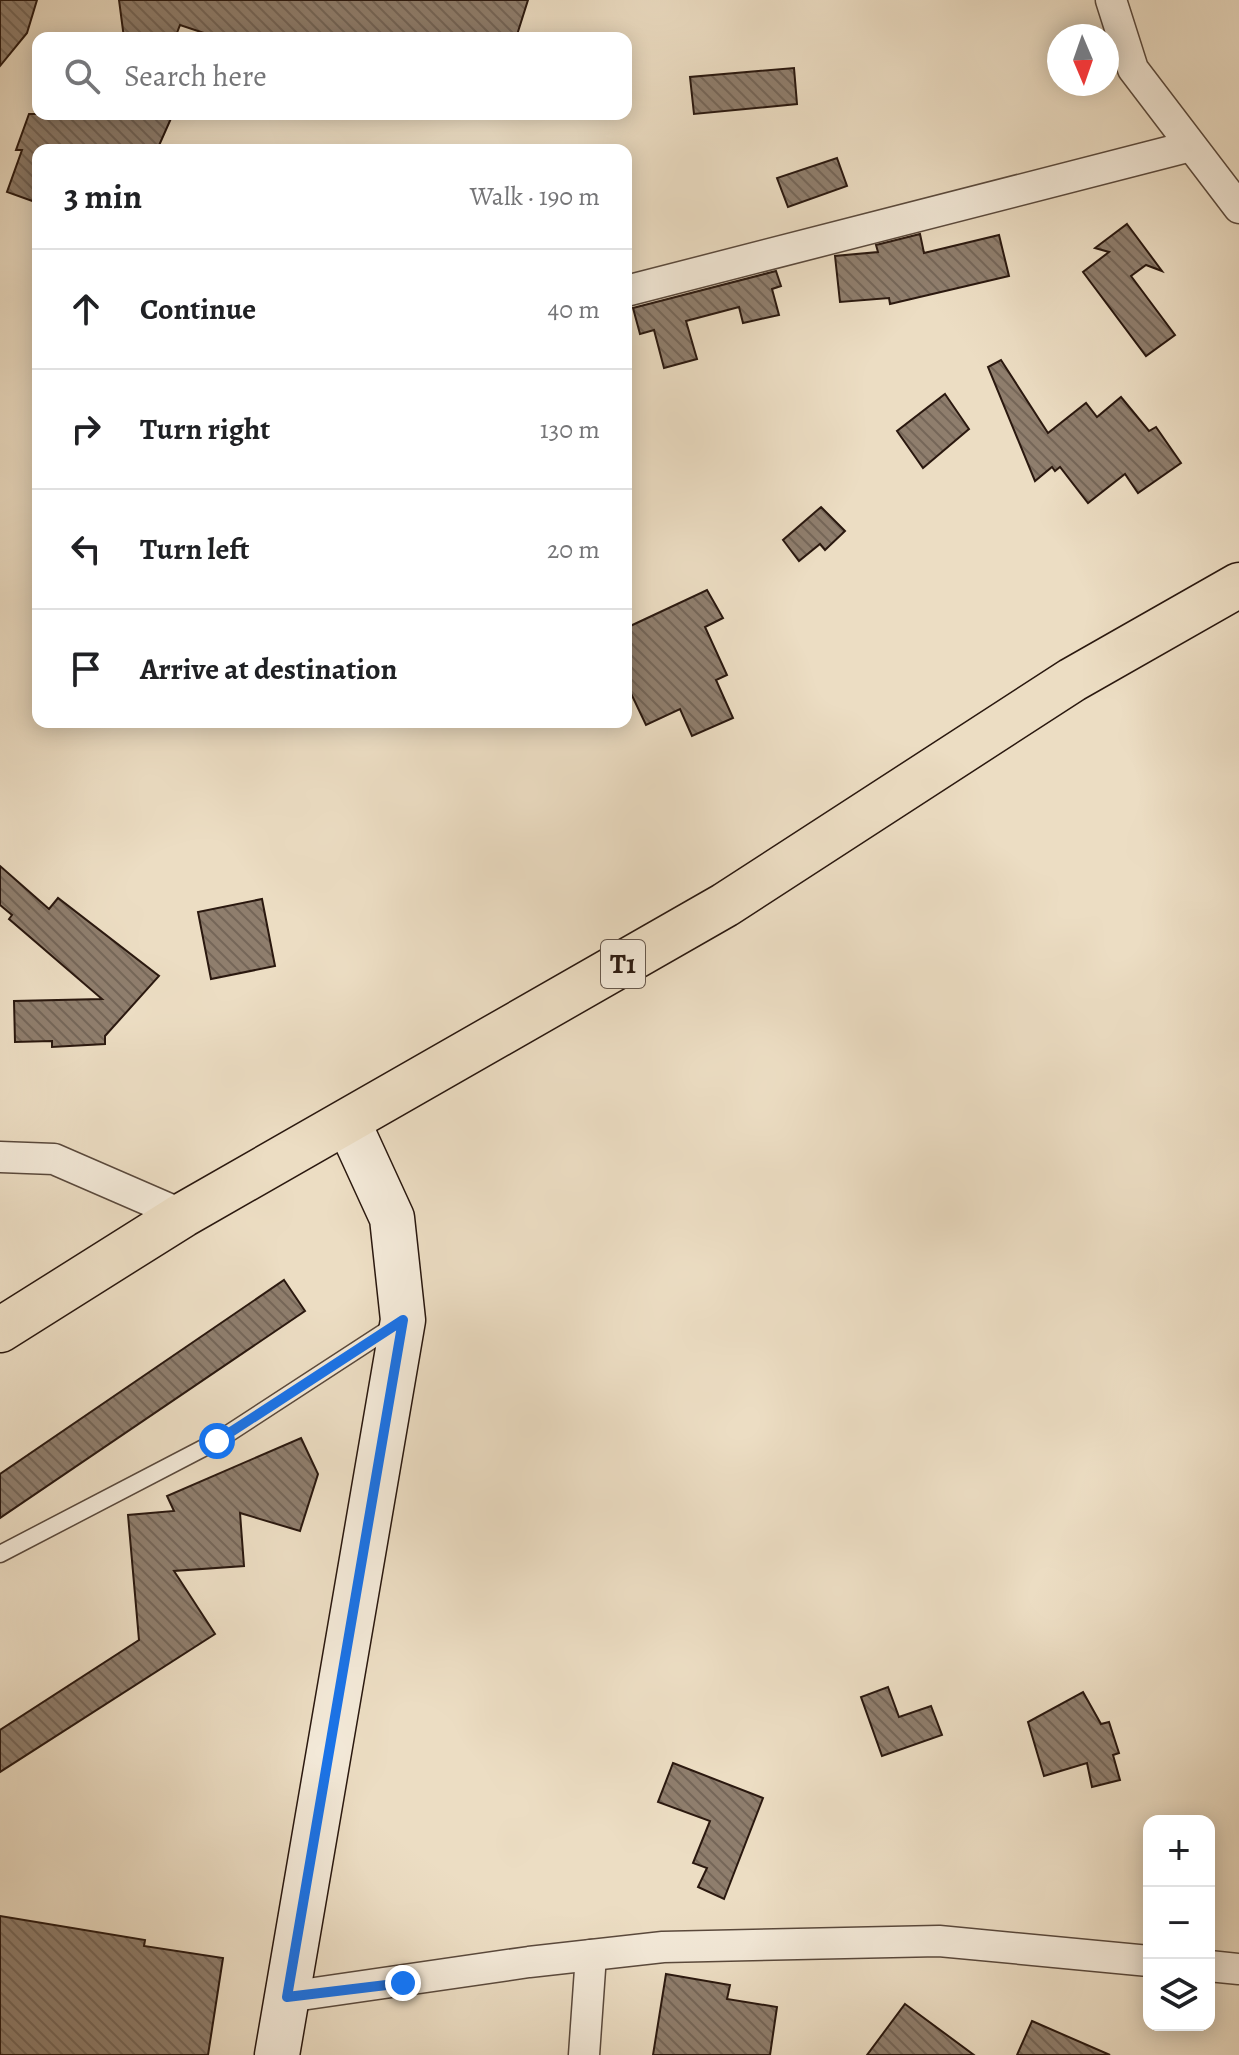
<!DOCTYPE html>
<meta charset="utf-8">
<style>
body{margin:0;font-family:Alegreya,serif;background:#f6f6f6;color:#202124}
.controls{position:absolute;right:24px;bottom:24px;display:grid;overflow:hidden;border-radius:16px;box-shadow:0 4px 20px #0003}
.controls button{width:72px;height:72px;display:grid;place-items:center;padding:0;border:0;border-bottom:2px solid #e0e0e0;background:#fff;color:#202124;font:40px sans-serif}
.compass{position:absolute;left:1047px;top:24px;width:72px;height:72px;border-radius:50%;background:#fff;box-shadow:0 4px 20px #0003;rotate:178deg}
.stop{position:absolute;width:24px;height:24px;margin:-18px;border:6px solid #1a73e8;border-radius:50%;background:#fff}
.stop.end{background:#1a73e8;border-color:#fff;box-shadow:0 2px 8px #0008}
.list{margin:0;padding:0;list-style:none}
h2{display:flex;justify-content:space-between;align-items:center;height:104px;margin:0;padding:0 32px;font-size:34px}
h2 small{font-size:26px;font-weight:400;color:#757577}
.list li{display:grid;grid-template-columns:52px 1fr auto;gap:24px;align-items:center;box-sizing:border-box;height:120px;padding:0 32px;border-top:2px solid #e0e0e0}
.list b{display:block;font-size:30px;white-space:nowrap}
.list em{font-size:26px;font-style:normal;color:#757577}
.icon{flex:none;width:44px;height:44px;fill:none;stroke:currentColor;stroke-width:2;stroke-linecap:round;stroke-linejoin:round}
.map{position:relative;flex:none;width:1239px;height:2055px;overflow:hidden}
.search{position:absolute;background:#fff;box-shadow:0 4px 20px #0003;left:32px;top:32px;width:600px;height:88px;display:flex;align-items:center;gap:20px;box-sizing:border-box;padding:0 28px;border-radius:16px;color:#757577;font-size:30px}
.panel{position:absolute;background:#fff;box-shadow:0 4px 20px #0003;left:32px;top:144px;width:600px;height:584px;border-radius:16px}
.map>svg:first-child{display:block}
.building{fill:url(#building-back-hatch);stroke:#2a180f;stroke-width:2}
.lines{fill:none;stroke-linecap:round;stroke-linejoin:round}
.lane-casing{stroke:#5a493c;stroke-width:19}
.street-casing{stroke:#5a493c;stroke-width:33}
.secondary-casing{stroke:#2a180f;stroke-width:47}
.highway-casing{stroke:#2a180f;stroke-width:47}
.lane{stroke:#f3e9d8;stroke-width:16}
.street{stroke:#f3e9d8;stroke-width:30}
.secondary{stroke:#f3e9d8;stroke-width:44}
.highway{stroke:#ecddc3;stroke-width:44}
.route{stroke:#1a73e8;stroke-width:10}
.labels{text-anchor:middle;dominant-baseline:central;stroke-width:6;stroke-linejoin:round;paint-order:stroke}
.shield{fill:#f3e9d8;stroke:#66574b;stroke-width:2}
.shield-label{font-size:28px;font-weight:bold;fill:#2a180f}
</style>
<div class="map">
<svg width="1239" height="2055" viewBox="0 0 1239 2055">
<defs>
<pattern id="building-back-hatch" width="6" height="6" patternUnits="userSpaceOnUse" patternTransform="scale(2)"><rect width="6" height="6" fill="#8f7e6d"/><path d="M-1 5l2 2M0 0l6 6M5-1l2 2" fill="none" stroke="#756658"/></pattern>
</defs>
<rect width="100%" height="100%" fill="#ecddc3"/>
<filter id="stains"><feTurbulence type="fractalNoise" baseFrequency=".0025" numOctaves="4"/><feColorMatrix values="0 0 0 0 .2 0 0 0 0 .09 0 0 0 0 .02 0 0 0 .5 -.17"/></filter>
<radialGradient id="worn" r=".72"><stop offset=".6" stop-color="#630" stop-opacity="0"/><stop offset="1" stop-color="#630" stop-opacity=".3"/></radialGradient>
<!-- building -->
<g class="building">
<path d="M0,0H37L27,33L0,66Z"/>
<path d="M119,0H528L516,38H219L180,25L175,38H124Z"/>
<path d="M794,68L797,104L694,114L690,77Z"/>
<path d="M29,114H173L157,150H38V203L7,192L22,150H16Z"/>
<path d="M837,158L847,186L788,207L777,178Z"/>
<path d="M1127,224L1162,271L1146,265L1131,276L1175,335L1146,356L1083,272L1109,252L1095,248Z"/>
<path d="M920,234L924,253L999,235L1009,276L890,304L889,298L840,302L835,256L878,252L876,245Z"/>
<path d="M776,271L781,286L772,289L779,315L743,323L739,307L686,321L697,359L664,368L654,330L640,334L633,308Z"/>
<path d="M1001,360L1048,433L1086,403L1097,417L1121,397L1149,431L1156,427L1181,463L1138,493L1125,474L1088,503L1060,467L1055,471L1052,467L1035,481L988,367Z"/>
<path d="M945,394L969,429L923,468L897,431Z"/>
<path d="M821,507L845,531L825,550L820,544L799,561L783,540Z"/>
<path d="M707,590L723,618L705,627L727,675L716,680L733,718L692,736L680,709L646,725L626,683V628Z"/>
<path d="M0,866L49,909L58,898L159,976L105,1036V1044L52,1047V1041L15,1042L14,1001L102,999L9,919L12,915L0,905Z"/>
<path d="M262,899L275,966L211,979L198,912Z"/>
<path d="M284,1280L305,1311L0,1518V1474Z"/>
<path d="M301,1438L318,1474L300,1531L240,1513L244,1566L174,1571L215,1634L0,1772V1730L139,1640L128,1515L174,1511L167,1496Z"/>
<path d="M888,1687L899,1717L931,1706L942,1735L882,1756L861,1697Z"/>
<path d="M1083,1692L1101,1724L1109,1722L1119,1753L1113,1755L1120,1780L1092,1787L1087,1763L1044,1776L1028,1722Z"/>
<path d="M673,1763L763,1798L724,1899L698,1887L707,1868L693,1863L710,1821L658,1802Z"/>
<path d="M0,1916L145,1940L144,1946L223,1958L208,2055H0Z"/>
<path d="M666,1974L730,1985L727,1999L777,2007L770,2055H653Z"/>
<path d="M905,2004L974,2055H867Z"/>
<path d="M1032,2021L1110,2055H1017Z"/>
</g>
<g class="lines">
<defs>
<path id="lane" d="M0,1554L217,1441L395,1325"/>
<g id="street">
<path d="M1111,0L1133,69L1239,208"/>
<path d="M626,291L1191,146"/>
<path d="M0,1157L54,1159L183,1215"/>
<path d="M1209,1966L1239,1969"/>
<path d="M287,1997L529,1962L663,1947L939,1941L1149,1961"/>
<path d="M584,2055L591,1955"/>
</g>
<path id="secondary" d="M277,2055L403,1320L392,1218L348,1122"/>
<path id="highway" d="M0,1330L183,1215L725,905L1072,680L1239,585"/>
</defs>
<!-- lane casing -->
<use href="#lane" class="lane-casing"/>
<!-- street casing -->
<use href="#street" class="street-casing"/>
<!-- secondary casing -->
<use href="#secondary" class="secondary-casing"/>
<!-- highway casing -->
<use href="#highway" class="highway-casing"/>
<!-- lane -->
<use href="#lane" class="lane"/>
<!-- street -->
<use href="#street" class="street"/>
<!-- secondary -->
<use href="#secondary" class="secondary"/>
<!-- highway -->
<use href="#highway" class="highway"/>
</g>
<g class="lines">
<!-- route -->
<path class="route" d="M217,1441L403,1320L287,1997L403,1983"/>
</g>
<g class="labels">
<!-- shield labels -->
<rect class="shield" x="601" y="940" width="44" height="48" rx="6"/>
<g class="shield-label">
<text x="623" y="964">T1</text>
</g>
</g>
<rect width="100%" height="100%" filter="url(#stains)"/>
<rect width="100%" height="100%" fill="url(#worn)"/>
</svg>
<div class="controls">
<button>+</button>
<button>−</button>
<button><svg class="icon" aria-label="layers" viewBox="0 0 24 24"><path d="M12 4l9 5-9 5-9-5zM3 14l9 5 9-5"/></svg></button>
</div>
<svg class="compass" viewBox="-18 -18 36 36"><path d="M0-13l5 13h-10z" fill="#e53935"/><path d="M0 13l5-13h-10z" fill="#757577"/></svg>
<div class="stop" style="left:217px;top:1441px"></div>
<div class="stop end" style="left:403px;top:1983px"></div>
<div class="search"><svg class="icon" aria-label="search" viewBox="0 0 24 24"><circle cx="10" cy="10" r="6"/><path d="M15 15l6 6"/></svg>Search here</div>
<section class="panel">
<h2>3 min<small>Walk · 190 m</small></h2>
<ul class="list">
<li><svg class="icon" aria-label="ahead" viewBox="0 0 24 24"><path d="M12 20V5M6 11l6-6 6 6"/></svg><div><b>Continue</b></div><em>40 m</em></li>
<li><svg class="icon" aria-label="right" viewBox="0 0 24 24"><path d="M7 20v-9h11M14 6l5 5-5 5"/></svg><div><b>Turn right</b></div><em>130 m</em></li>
<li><svg class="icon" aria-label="left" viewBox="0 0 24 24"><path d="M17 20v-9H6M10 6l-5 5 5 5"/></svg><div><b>Turn left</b></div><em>20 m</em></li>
<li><svg class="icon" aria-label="arrive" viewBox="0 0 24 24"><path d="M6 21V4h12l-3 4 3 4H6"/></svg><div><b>Arrive at destination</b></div></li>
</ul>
</section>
</div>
